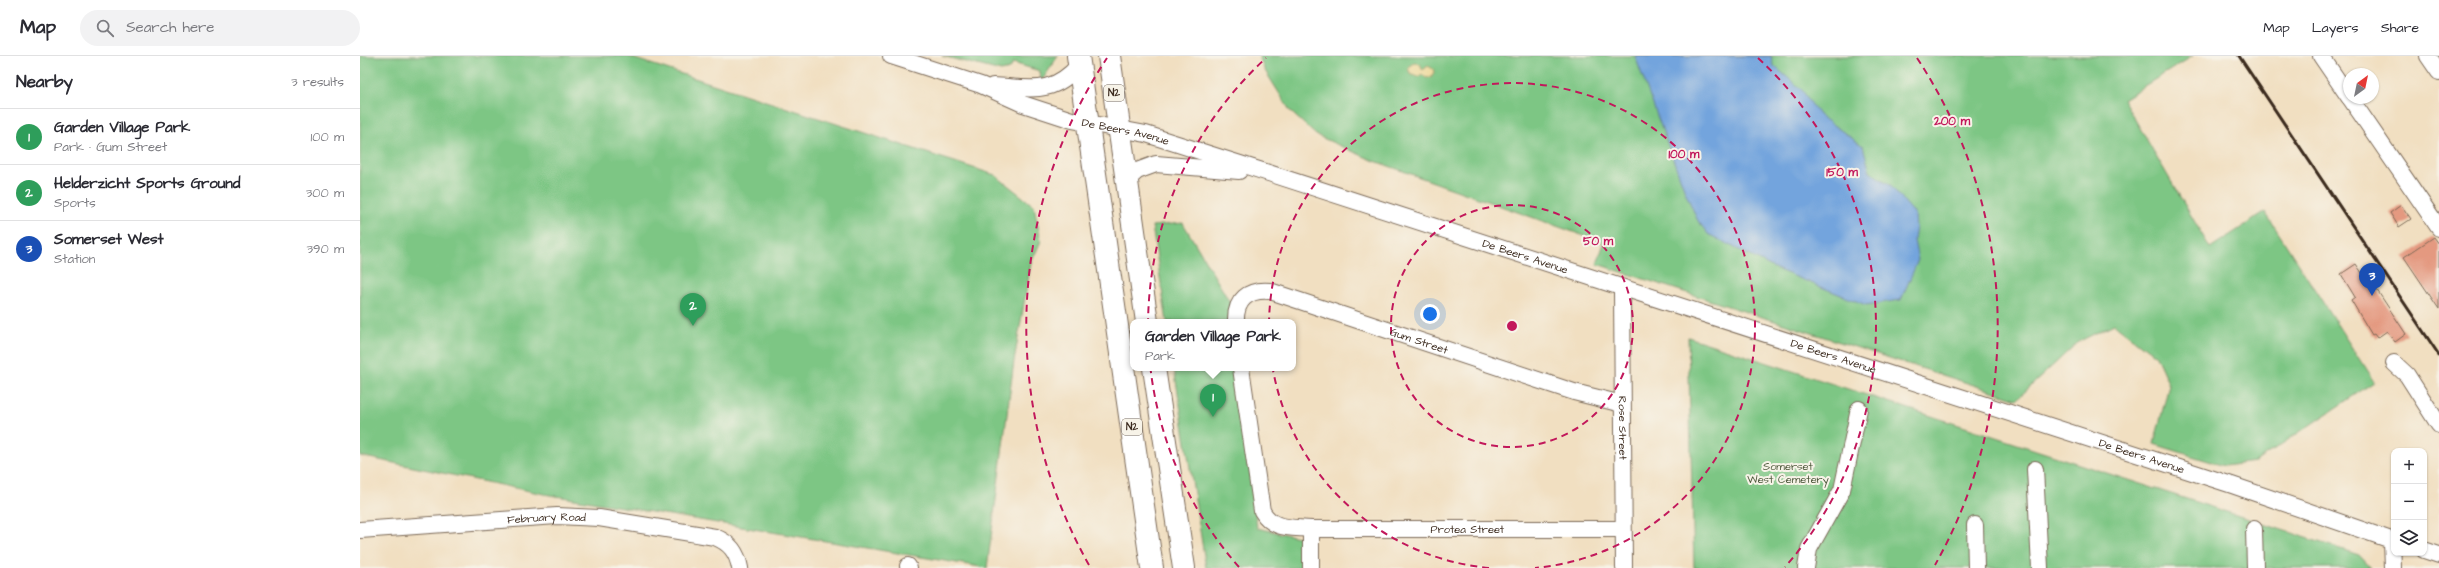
<!DOCTYPE html>
<meta charset="utf-8">
<style>
body{margin:0;font-family:"Architects Daughter",sans-serif;background:#f2f2f3;color:#2b2b33}
.controls{position:absolute;right:12px;bottom:12px;display:grid;overflow:hidden;border-radius:8px;box-shadow:0 1px 3px #0004}
.controls button{width:36px;height:36px;display:grid;place-items:center;padding:0;border:0;border-bottom:1px solid #e1e1e2;background:#fff;color:#2b2b33;font:20px sans-serif}
.compass{position:absolute;left:1983px;top:12px;width:36px;height:36px;border-radius:50%;background:#fff;box-shadow:0 1px 3px #0004;rotate:33deg}
.you{position:absolute;left:1070px;top:258px;width:14px;height:14px;margin:-10px;border:3px solid #fff;border-radius:50%;background:#1a73e8;box-shadow:0 0 0 6px #1a73e833}
.badge{display:grid;place-items:center;width:26px;height:26px;border-radius:50%;background:#2563eb;color:#fff;font-size:13px;font-weight:700}
.pin{position:absolute;translate:-50% -33px;filter:drop-shadow(0 1px 2px #0008)}
.pin::after{content:'';position:absolute;top:21px;width:14px;height:12px;background:inherit;clip-path:polygon(0 0,100% 0,50% 100%)}
.popup{position:absolute;left:770px;top:263px;width:166px;height:52px;box-sizing:border-box;display:grid;place-content:center;border-radius:8px;background:#fff;filter:drop-shadow(0 1px 3px #0005);font-size:13px;white-space:nowrap;color:#7c7c81}
.popup b{font-size:15px;color:#2b2b33}
.popup::after{content:'';position:absolute;left:50%;top:100%;margin-left:-8px;border:8px solid transparent;border-top-color:#fff}
.list{margin:0;padding:0;list-style:none}
h2{display:flex;justify-content:space-between;align-items:center;height:52px;margin:0;padding:0 16px;font-size:17px}
h2 small{font-size:13px;font-weight:400;color:#7c7c81}
.list li{display:grid;grid-template-columns:26px 1fr auto;gap:12px;align-items:center;box-sizing:border-box;height:56px;padding:0 16px;border-top:1px solid #e1e1e2}
.list b{display:block;font-size:15px;white-space:nowrap}
.list p{margin:0;font-size:13px;white-space:nowrap;color:#7c7c81}
.list em{font-size:13px;font-style:normal;color:#7c7c81}
.icon{flex:none;width:22px;height:22px;fill:none;stroke:currentColor;stroke-width:2;stroke-linecap:round;stroke-linejoin:round}
.map{position:relative;flex:none;width:2079px;height:512px;overflow:hidden}
header{display:flex;align-items:center;gap:24px;box-sizing:border-box;height:56px;padding:0 20px;background:#fff;border-bottom:1px solid #e1e1e2}
header strong{font-size:19px}
nav{display:flex;gap:22px;margin-inline-start:auto;font-size:14px}
.search{width:280px;height:36px;background:#f2f2f3;display:flex;align-items:center;gap:10px;box-sizing:border-box;padding:0 14px;border-radius:22px;color:#7c7c81;font-size:15px}
main{display:flex}
aside{flex:1;background:#fff}
.map>svg:first-child{display:block}
.green{fill:#7dc684;stroke:#5c7851}
.sand{fill:#eeda9e;stroke:#94825e}
.water{fill:#73a4dd;stroke:#57677e}
.building{fill:#e49980}
.lines{fill:none;stroke-linecap:round;stroke-linejoin:round}
.minor-casing{stroke:#7b6957;stroke-width:18}
.highway-casing{stroke:#7b6957;stroke-width:24}
.minor{stroke:#fff;stroke-width:16}
.highway{stroke:#fff;stroke-width:22}
.rail{stroke:#3b2a1e;stroke-width:3}
.ring{fill:none;stroke:#c2185b;stroke-width:2;stroke-dasharray:7 5}
.labels{text-anchor:middle;dominant-baseline:central;stroke-width:4;stroke-linejoin:round;paint-order:stroke}
.shield{fill:#f7f3e8;stroke:#73665b;stroke-width:1}
.shield-label{font-size:10px;font-weight:bold;fill:#3b2a1e}
.street-label{font-size:11px;fill:#3b2a1e;stroke:#f7f3e8}
.park-label{font-size:11px;fill:#4f593d;stroke:#f7f3e8}
.centre{fill:#c2185b;stroke:#f7f3e8;stroke-width:2}
.ring-label{font-size:12px;text-anchor:middle;font-weight:bold;fill:#c2185b;stroke:#f7f3e8;stroke-width:4;stroke-linejoin:round;paint-order:stroke}
</style>
<header>
<strong>Map</strong>
<div class="search"><svg class="icon" aria-label="search" viewBox="0 0 24 24"><circle cx="10" cy="10" r="6"/><path d="M15 15l6 6"/></svg>Search here</div>
<nav><a>Map</a><a>Layers</a><a>Share</a></nav>
</header>
<main>
<aside>
<h2>Nearby<small>3 results</small></h2>
<ul class="list">
<li><span class="badge" style="background:#2e9e5b">1</span><div><b>Garden Village Park</b><p>Park · Gum Street</p></div><em>100 m</em></li>
<li><span class="badge" style="background:#2e9e5b">2</span><div><b>Helderzicht Sports Ground</b><p>Sports</p></div><em>300 m</em></li>
<li><span class="badge" style="background:#1a4fb4">3</span><div><b>Somerset West</b><p>Station</p></div><em>390 m</em></li>
</ul>
</aside>
<div class="map">
<svg width="2079" height="512" viewBox="0 0 2079 512">
<rect width="100%" height="100%" fill="#f7f3e8"/>
<filter id="ink" filterUnits="userSpaceOnUse"><feTurbulence type="fractalNoise" baseFrequency=".025" numOctaves="2"/><feDisplacementMap in="SourceGraphic" scale="8" xChannelSelector="R" yChannelSelector="G"/><feConvolveMatrix kernelMatrix="1 2 1 2 8 2 1 2 1" color-interpolation-filters="sRGB"/></filter>
<filter id="wash" filterUnits="userSpaceOnUse"><feTurbulence type="fractalNoise" baseFrequency=".012" numOctaves="4" result="noise"/><feDisplacementMap in="SourceGraphic" scale="16" xChannelSelector="R" yChannelSelector="G"/><feGaussianBlur stdDeviation="0.9" result="paint"/><feColorMatrix in="noise" values="0 0 0 0 0 0 0 0 0 0 0 0 0 0 0 0 0 1.4 0 .05"/><feComposite in="paint" operator="in"/></filter>
<g filter="url(#wash)">
<rect width="100%" height="100%" fill="#f1dfc1"/>
<!-- green -->
<g class="green">
<path d="M0,0H266L635,119L674,150L681,185L671,207L654,305L627,512L184,438L0,400Z"/>
<path d="M582,0H698L681,26L680,15L653,7L650,13L641,15Z"/>
<path d="M899,0H1833L1763,43L1850,192L1905,156L2014,326L1895,406L1864,410L1794,388L1809,329L1796,300L1754,268L1718,286L1657,343L1237,208L1244,187L1012,104L956,79L931,56L904,13Z"/>
<path d="M823,167L872,250L874,266H807L792,170Z"/>
<path d="M1328,281L1999,499L2011,512H1334Z"/>
<path d="M814,312H879L897,472L943,482L942,512H846Z"/>
</g>
<!-- sand -->
<path class="sand" d="M1055,6L1060,8L1063,14L1068,10L1073,13L1074,16L1071,21L1066,22L1062,18L1058,21L1050,18L1048,11Z"/>
<!-- water -->
<path class="water" d="M1275,0H1411L1413,9L1442,34L1459,59L1503,90L1510,116L1529,128L1555,158L1556,171L1554,184L1558,204L1541,244L1506,249L1416,213L1348,178L1338,165L1326,138Z"/>
<g id="blocks">
<!-- building -->
<g class="building">
<path d="M2041,149L2051,163L2039,171L2030,157Z"/>
<path d="M2074,181L2079,188V253L2044,201Z"/>
<path d="M1996,208L2002,217L2005,216L2046,278L2035,286L2027,275L2017,282L2014,278L2012,279L1991,244L1995,241L1981,218Z"/>
</g>
</g>
</g>
<g filter="url(#ink)">
<use href="#blocks" fill-opacity="0" stroke="#7b6957" stroke-width="1"/>
<g class="lines">
<defs>
<g id="minor">
<path id="s1" d="M531,0L621,29L663,48L712,64L786,78L912,118L1872,429L2034,485"/>
<path d="M1961,0L1989,41"/>
<path d="M2068,0L2079,16"/>
<path d="M633,30C671,32 692,40 719,9"/>
<path d="M1990,42L2079,172"/>
<path d="M766,125L777,115L796,108L879,115"/>
<path id="s2" d="M1262,232L1264,512"/>
<path id="s3" d="M876,266C875,244 888,233 910,235L1214,336L1262,348"/>
<path d="M2034,307L2047,319L2079,369"/>
<path id="s4" d="M881,312L902,455C913,474 930,471 951,473H1263"/>
<path d="M1675,413L1680,512"/>
<path d="M1615,469L1616,512"/>
<path d="M951,473V512"/>
<path d="M1894,473L1895,512"/>
<path id="s5" d="M0,474L197,460L239,462L355,481C370,487 377,496 380,512"/>
<path d="M2032,484L2033,512"/>
<path d="M2064,494L2079,499"/>
<path d="M548,510L549,512"/>
<path d="M1446,512L1449,493L1482,434L1499,353"/>
</g>
<g id="highway">
<path d="M718,0L792,512"/>
<path d="M749,0L787,266"/>
<path d="M794,312L824,512"/>
</g>
</defs>
<!-- minor casing -->
<use href="#minor" class="minor-casing"/>
<!-- highway casing -->
<use href="#highway" class="highway-casing"/>
<!-- minor -->
<use href="#minor" class="minor"/>
<!-- highway -->
<use href="#highway" class="highway"/>
<!-- rail -->
<path class="rail" d="M1879,0L2079,299"/>
</g>
</g>
<!-- distance rings -->
<g class="ring">
<circle cx="1152" cy="270" r="121"/>
<path d="M1129 512A243 243 0 1 1 1175 512"/>
<path d="M879 511A364 364 0 0 1 906 2M1398 2A364 364 0 0 1 1425 511"/>
<path d="M729 509A486 486 0 0 1 747 2M1557 2A486 486 0 0 1 1575 509"/>
</g>
<g class="labels">
<!-- shield labels -->
<g class="shield">
<rect x="744" y="29" width="20" height="16" rx="3"/>
<rect x="762" y="363" width="20" height="16" rx="3"/>
</g>
<g class="shield-label">
<text x="754" y="37">N2</text>
<text x="772" y="371">N2</text>
</g>
<!-- street labels -->
<g class="street-label">
<text stroke="none"><textPath href="#s1" startOffset="247">De Beers Avenue</textPath></text>
<text stroke="none"><textPath href="#s1" startOffset="666">De Beers Avenue</textPath></text>
<text stroke="none"><textPath href="#s3" startOffset="211">Gum Street</textPath></text>
<text stroke="none"><textPath href="#s1" startOffset="990">De Beers Avenue</textPath></text>
<text stroke="none"><textPath href="#s2" startOffset="140">Rose Street</textPath></text>
<text stroke="none"><textPath href="#s1" startOffset="1314">De Beers Avenue</textPath></text>
<text stroke="none"><textPath href="#s5" startOffset="187">February Road</textPath></text>
<text stroke="none"><textPath href="#s4" startOffset="356">Protea Street</textPath></text>
</g>
<!-- park labels -->
<g class="park-label">
<text x="1428" y="410">Somerset<tspan x="1428" dy="13">West Cemetery</tspan></text>
</g>
</g>
<circle cx="1152" cy="270" r="6" class="centre"/>
<g class="ring-label">
<text x="1592" y="69">200 m</text>
<text x="1324" y="102">100 m</text>
<text x="1482" y="120">150 m</text>
<text x="1238" y="189">50 m</text>
</g>
</svg>
<div class="controls">
<button>+</button>
<button>−</button>
<button><svg class="icon" aria-label="layers" viewBox="0 0 24 24"><path d="M12 4l9 5-9 5-9-5zM3 14l9 5 9-5"/></svg></button>
</div>
<svg class="compass" viewBox="-18 -18 36 36"><path d="M0-13l5 13h-10z" fill="#e53935"/><path d="M0 13l5-13h-10z" fill="#7c7c81"/></svg>
<div class="you"></div>
<div class="pin badge" style="left:853px;top:361px;background:#2e9e5b">1</div>
<div class="popup"><b>Garden Village Park</b>Park</div>
<div class="pin badge" style="left:333px;top:270px;background:#2e9e5b">2</div>
<div class="pin badge" style="left:2012px;top:240px;background:#1a4fb4">3</div>
</div>
</main>
